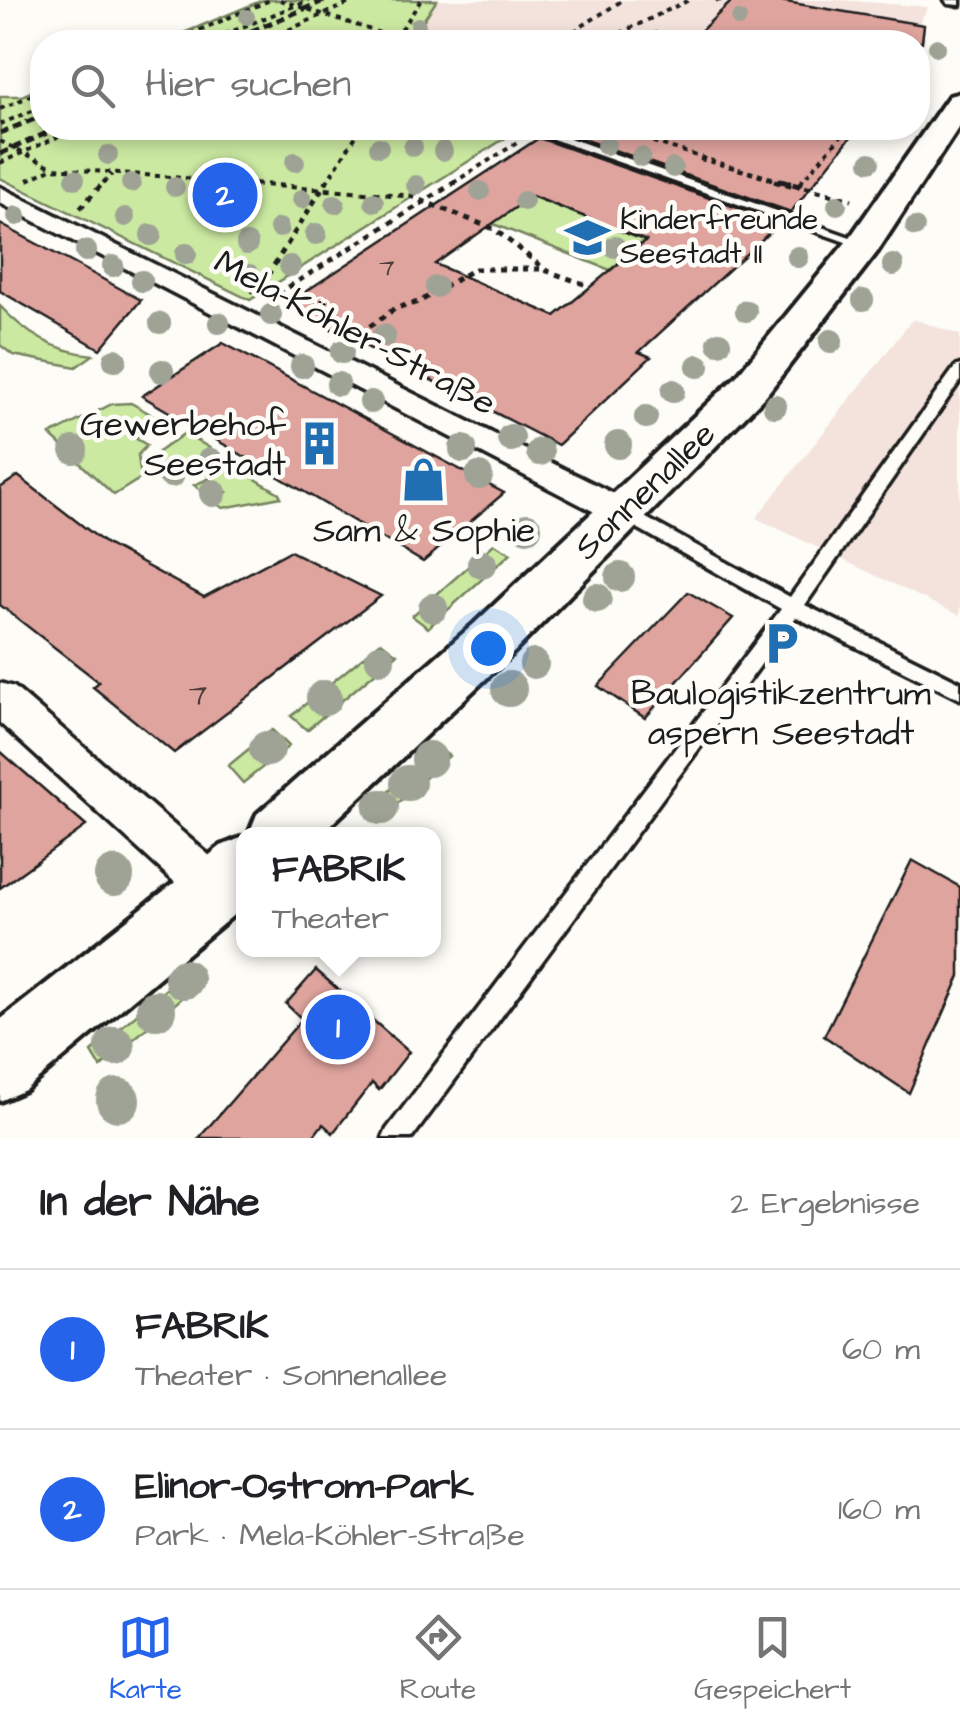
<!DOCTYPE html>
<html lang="de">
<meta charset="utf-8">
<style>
body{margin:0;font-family:"Architects Daughter",sans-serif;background:#f6f6f6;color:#202124}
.you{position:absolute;left:488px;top:648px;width:35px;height:35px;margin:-25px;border:8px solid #fff;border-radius:50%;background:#1a73e8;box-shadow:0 0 0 15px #1a73e833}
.badge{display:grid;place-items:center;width:65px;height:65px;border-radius:50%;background:#2563eb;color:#fff;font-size:32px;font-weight:700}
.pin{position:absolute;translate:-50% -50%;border:5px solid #fff;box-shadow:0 2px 10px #0006}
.popup{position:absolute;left:236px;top:827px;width:205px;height:130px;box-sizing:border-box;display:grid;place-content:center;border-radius:20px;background:#fff;filter:drop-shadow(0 2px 8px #0005);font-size:32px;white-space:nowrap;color:#757577}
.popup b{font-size:38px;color:#202124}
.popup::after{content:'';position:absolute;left:50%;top:100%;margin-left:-20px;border:20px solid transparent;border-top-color:#fff}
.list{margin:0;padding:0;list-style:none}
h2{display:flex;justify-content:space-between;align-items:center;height:130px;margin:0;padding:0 40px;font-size:42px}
h2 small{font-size:32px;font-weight:400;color:#757577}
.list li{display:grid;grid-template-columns:65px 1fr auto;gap:30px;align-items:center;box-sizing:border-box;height:160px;padding:0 40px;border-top:2px solid #e0e0e0}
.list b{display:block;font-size:38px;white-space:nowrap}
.list p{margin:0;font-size:32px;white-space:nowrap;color:#757577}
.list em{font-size:32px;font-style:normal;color:#757577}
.icon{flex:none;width:55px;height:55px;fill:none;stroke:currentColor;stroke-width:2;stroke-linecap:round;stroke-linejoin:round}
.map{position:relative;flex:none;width:960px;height:1138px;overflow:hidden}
.search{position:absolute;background:#fff;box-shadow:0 5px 15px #0003;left:30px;right:30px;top:30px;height:110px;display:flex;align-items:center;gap:25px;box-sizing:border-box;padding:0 35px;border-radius:40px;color:#757577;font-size:38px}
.sheet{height:450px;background:#fff}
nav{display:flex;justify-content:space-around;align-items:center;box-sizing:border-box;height:140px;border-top:2px solid #e0e0e0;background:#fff;font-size:28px;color:#757577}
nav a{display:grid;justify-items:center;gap:5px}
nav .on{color:#2563eb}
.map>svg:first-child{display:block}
.built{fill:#f4e2dc}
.green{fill:#cbe9a1;stroke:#74825e;stroke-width:2.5}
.building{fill:#dfa49e;stroke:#1c1c1c;stroke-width:2.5;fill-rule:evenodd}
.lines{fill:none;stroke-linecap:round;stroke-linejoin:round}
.lane-casing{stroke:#1c1c1c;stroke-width:7}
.street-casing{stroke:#1c1c1c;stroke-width:7}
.secondary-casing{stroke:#1c1c1c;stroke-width:8}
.path-far1{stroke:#1c1c1c;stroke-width:4;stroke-dasharray:5 5;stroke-linecap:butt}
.path{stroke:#1c1c1c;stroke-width:5;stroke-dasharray:6 6;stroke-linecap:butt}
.lane{fill:#fdfcf7;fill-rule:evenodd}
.street{fill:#fdfcf7;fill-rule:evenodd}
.secondary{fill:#fdfcf7;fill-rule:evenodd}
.rail{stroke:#1c1c1c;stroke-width:5;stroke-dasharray:9 5;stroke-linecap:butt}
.path-bridge-far1{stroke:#1c1c1c;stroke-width:4;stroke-dasharray:5 5;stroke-linecap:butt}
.path-bridge{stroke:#1c1c1c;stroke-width:5;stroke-dasharray:6 6;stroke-linecap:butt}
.tree{fill:#9ea395}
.labels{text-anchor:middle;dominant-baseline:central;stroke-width:9;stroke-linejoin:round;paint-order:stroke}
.far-number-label{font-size:25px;fill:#4d3e3c}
.far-poi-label{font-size:30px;fill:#1c1c1c;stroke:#fdfcf7;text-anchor:start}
.number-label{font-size:30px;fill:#4d3e3c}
.street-label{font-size:35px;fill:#1c1c1c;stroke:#fdfcf7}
.poi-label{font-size:35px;fill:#1c1c1c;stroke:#fdfcf7}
</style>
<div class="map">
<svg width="960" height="1138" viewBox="0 0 960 1138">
<rect width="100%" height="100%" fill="#fdfcf7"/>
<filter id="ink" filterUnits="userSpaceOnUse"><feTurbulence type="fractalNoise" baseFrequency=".01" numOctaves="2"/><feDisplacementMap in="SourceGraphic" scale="20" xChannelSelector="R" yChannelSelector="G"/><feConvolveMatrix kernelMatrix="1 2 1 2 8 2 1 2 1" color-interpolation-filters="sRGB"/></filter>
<g filter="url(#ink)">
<!-- built -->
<g class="built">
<path d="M437,0H840L928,7L909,42L410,40Z"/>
<path d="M913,319L960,335V616L756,518Z"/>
</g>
<!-- green -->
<g class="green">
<path d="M263,0H437L410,40L417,42H162Z"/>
<path d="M42,87V128H521L250,300L0,178V96H22Z"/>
<path d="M481,177L645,240L610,270L440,203Z"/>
<path d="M0,306C26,334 54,351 93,355L76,367L13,355L0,345Z"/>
<path d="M131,403L159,419L135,438L147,445L138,455L141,478L114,495L50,435L112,404Z"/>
<path d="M185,433L213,450L212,454L182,473L181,467H163L158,452Z"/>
<path d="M235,467L279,493L281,497L223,508L217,504L227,492L213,486L204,493L194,485Z"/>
<path d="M494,544L511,553L428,628L412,616Z"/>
<path d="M381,642L397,654L307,730L291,716Z"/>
<path d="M272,730L289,746L243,783L228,766Z"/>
<path d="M436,747L449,756L378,822L367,812Z"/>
<path d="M193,966L203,980L101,1067L92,1052Z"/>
</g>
<!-- building -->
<g class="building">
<path d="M733,0H774L924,25L922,42H689Z"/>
<path d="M858,128L791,212L554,129L556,128Z"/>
<path d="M539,138L780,223L639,352L651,357L558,445L285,305ZM532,196L646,241L555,316L435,264Z"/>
<path d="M0,224L86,270L141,300L100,349L0,291Z"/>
<path d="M223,343L504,493L423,562L142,396Z"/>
<path d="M18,476L106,544L204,597L290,551L381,596L174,753L93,687L99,682L0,605V488Z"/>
<path d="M688,592L733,618L645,718L598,686Z"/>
<path d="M0,751L86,826L0,888Z"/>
<path d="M912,860L960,887V976L909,1093L824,1036Z"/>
<path d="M316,970L409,1052L379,1090L372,1083L333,1133L323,1124L312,1138H199L302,1019L286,1004Z"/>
</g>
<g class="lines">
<defs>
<g id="lane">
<path d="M533,128H541L870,244L860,247L533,132Z"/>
<path d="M960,365V381L805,605L960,682V699L796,617L412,1138H383L387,1129L781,609L616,516L614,512L616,508H628L790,597L955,367Z"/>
</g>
<g id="street">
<path d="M945,0H960V5L948,4Z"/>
<path d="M0,187L634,504L639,512L634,520L622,524L610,520L0,203Z"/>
<path d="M0,683L14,687L233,876L239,891L233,906L217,913L201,906L0,723Z"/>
</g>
<g id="secondary">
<path d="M960,93V125L877,252L766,395L512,654L321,834H249L257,814L474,624L736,377L851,236L949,96Z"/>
<path d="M243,837V907L25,1090L0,1101V1020L221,846Z"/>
</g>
</defs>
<!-- lane casing -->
<use href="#lane" class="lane-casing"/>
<!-- street casing -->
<use href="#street" class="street-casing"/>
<!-- secondary casing -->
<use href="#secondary" class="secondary-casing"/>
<!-- path-far1 -->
<g class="path-far1">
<path d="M280,0L407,42"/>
<path d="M716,0L725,1"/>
<path d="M396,38L421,0"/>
<path d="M172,42L270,0"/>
<path d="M206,42L309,0"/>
<path d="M261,42L356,0"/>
<path d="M557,42L623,0"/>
<path d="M602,42L689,0"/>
<path d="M646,42L658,32"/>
<path d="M0,109L42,91"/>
<path d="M0,124L42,107"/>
<path d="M655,136L664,128"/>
<path d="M0,141L52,167"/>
<path d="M700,159L791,183"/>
<path d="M0,163L77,128"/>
<path d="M28,180L53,168L250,183"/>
<path d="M103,183L112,174"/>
<path d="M326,183L361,128"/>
<path d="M453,183L520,141"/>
</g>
<!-- path -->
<g class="path">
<path d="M218,181L410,196L494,229L547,271L590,286"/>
<path d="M781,181L852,200"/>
<path d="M80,208L105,181"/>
<path d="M251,292L261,286L327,181"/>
<path d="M268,300L457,181"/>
<path d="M350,340L396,308L419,302L474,269H542"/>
</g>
<!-- lane -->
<use href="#lane" class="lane"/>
<!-- street -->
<use href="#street" class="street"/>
<!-- secondary -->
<use href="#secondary" class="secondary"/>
<!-- rail -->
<g class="rail">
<path d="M225,42L326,0"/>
<path d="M0,133L42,116"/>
<path d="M0,154L58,128"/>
</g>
<!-- path-bridge-far1 -->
<g class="path-bridge-far1">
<path d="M655,136L650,141L782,183"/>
<path d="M800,183L848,128"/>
</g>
<!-- path-bridge -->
<path class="path-bridge" d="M774,181L796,188L802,181"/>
</g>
<!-- trees -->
<g class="tree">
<circle cx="247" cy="17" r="8"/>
<circle cx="739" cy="19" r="8"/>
<circle cx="418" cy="25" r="8"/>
<circle cx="937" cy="47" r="9"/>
<circle cx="606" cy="145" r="10"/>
<circle cx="379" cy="147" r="10"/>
<circle cx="413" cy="147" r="10"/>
<circle cx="443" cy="151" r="10"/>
<circle cx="108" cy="155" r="10"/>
<circle cx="641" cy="157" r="10"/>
<circle cx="295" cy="162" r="10"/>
<circle cx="870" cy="162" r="10"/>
<circle cx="673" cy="168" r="10"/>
<circle cx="75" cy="179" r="10"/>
<circle cx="131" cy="183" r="10"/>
<circle cx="416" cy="185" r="10"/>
<circle cx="175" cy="187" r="10"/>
<circle cx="217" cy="189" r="10"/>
<circle cx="480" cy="191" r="10"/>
<circle cx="302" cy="199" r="10"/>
<circle cx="524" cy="201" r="10"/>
<circle cx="374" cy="202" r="10"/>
<circle cx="335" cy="204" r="10"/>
<circle cx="837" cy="205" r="10"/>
<circle cx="243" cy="206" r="10"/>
<circle cx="17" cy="216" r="10"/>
<circle cx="125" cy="217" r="10"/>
<circle cx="915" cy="227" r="10"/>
<circle cx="279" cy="228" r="10"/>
<circle cx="316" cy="234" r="11"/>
<circle cx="151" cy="235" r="11"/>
<circle cx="247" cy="244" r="11"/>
<circle cx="615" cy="247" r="11"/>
<circle cx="86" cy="251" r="11"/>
<circle cx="186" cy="254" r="11"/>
<circle cx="798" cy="257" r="11"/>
<circle cx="893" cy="265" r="11"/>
<circle cx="113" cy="266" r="11"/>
<circle cx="290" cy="266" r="11"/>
<circle cx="249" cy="275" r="11"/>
<circle cx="142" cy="281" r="11"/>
<circle cx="436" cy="287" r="11"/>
<circle cx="863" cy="300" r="11"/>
<circle cx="746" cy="311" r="11"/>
<circle cx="271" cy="315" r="11"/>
<circle cx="160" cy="323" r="11"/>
<circle cx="219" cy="323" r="11"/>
<circle cx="384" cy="336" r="12"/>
<circle cx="831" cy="341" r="12"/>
<circle cx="719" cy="343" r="12"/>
<circle cx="342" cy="352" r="12"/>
<circle cx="115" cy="360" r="12"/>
<circle cx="302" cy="366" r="12"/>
<circle cx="698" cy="366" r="12"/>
<circle cx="162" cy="371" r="12"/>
<circle cx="338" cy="384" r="12"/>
<circle cx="673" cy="391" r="12"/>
<circle cx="371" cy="402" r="12"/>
<circle cx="775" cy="406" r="12"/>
<circle cx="646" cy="417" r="12"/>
<circle cx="511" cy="438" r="14"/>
<circle cx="618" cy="445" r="14"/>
<circle cx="463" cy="449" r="14"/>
<circle cx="74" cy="450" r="14"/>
<circle cx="540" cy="452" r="14"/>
<circle cx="210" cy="462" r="14"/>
<circle cx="171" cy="474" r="14"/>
<circle cx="479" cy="476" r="14"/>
<circle cx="213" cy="493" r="14"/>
<circle cx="527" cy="528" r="15"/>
<circle cx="482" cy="564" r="15"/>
<circle cx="620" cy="577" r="15"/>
<circle cx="597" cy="598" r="15"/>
<circle cx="433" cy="608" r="15"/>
<circle cx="380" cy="659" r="15"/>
<circle cx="534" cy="664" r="15"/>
<circle cx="509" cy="689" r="18"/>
<circle cx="324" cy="698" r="18"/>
<circle cx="267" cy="749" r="18"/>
<circle cx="429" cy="759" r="18"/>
<circle cx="408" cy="783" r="18"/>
<circle cx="381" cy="807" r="18"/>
<circle cx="114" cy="876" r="20"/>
<circle cx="184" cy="979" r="20"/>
<circle cx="156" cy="1010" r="20"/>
<circle cx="115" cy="1046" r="20"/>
<circle cx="118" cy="1100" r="22"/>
</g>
</g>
<!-- icons -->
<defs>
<symbol id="school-bare" viewBox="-9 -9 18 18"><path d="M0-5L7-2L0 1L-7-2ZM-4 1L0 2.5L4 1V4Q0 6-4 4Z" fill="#1f6fb2" stroke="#fdfcf7" stroke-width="2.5" paint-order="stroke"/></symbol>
<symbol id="building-bare" viewBox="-9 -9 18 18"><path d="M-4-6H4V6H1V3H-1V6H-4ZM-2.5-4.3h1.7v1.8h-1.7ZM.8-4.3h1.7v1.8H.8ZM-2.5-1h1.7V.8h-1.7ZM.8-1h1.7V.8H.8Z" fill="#1f6fb2" stroke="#fdfcf7" stroke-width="2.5" paint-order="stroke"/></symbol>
<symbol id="shop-bare" viewBox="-9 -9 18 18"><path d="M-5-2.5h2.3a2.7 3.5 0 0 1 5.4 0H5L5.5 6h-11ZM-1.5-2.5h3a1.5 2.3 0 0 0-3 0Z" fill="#1f6fb2" stroke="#fdfcf7" stroke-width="2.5" paint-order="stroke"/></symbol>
<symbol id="parking-bare" viewBox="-9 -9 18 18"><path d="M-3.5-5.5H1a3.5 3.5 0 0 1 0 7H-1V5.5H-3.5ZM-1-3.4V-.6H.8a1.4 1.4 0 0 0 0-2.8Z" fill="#1f6fb2" stroke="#fdfcf7" stroke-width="2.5" paint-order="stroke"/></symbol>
</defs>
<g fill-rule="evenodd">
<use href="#school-bare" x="556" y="206" width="63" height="63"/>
<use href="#building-bare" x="288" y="412" width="63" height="63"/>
<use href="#shop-bare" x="392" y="448" width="63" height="63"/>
<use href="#parking-bare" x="750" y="612" width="63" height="63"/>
</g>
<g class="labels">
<!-- far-number labels -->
<g class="far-number-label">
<text x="387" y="267">7</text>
</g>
<!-- far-poi labels -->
<g class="far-poi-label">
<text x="620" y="220">Kinderfreunde<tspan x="620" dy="34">Seestadt II</tspan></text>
</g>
<!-- number labels -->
<g class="number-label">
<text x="198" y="696">7</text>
</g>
<!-- street labels -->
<g class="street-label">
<text transform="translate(355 333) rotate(28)">Mela-Köhler-Straße</text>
<text transform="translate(645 491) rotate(-44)">Sonnenallee</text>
</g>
<!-- poi labels -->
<g class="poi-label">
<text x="286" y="424" text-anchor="end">Gewerbehof<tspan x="286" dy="40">Seestadt</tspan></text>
<text x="424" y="530">Sam &amp; Sophie</text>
<text x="781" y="693">Baulogistikzentrum<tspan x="781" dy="40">aspern Seestadt</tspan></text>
</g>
</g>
</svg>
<div class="you"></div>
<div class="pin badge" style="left:338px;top:1027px">1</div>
<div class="popup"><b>FABRIK</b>Theater</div>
<div class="pin badge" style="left:225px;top:195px">2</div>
<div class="search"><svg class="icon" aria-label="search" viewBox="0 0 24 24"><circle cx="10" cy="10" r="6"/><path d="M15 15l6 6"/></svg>Hier suchen</div>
</div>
<section class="sheet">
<h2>In der Nähe<small>2 Ergebnisse</small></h2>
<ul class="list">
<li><span class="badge">1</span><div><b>FABRIK</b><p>Theater · Sonnenallee</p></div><em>60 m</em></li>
<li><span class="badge">2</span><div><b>Elinor-Ostrom-Park</b><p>Park · Mela-Köhler-Straße</p></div><em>160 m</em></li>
</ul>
</section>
<nav>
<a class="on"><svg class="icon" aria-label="map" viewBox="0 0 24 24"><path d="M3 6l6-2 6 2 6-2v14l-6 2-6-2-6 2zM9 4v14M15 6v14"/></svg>Karte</a>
<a><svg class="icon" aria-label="directions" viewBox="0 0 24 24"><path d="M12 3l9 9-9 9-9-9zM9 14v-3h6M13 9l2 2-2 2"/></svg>Route</a>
<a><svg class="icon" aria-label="saved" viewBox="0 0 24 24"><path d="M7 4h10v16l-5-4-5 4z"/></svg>Gespeichert</a>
</nav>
